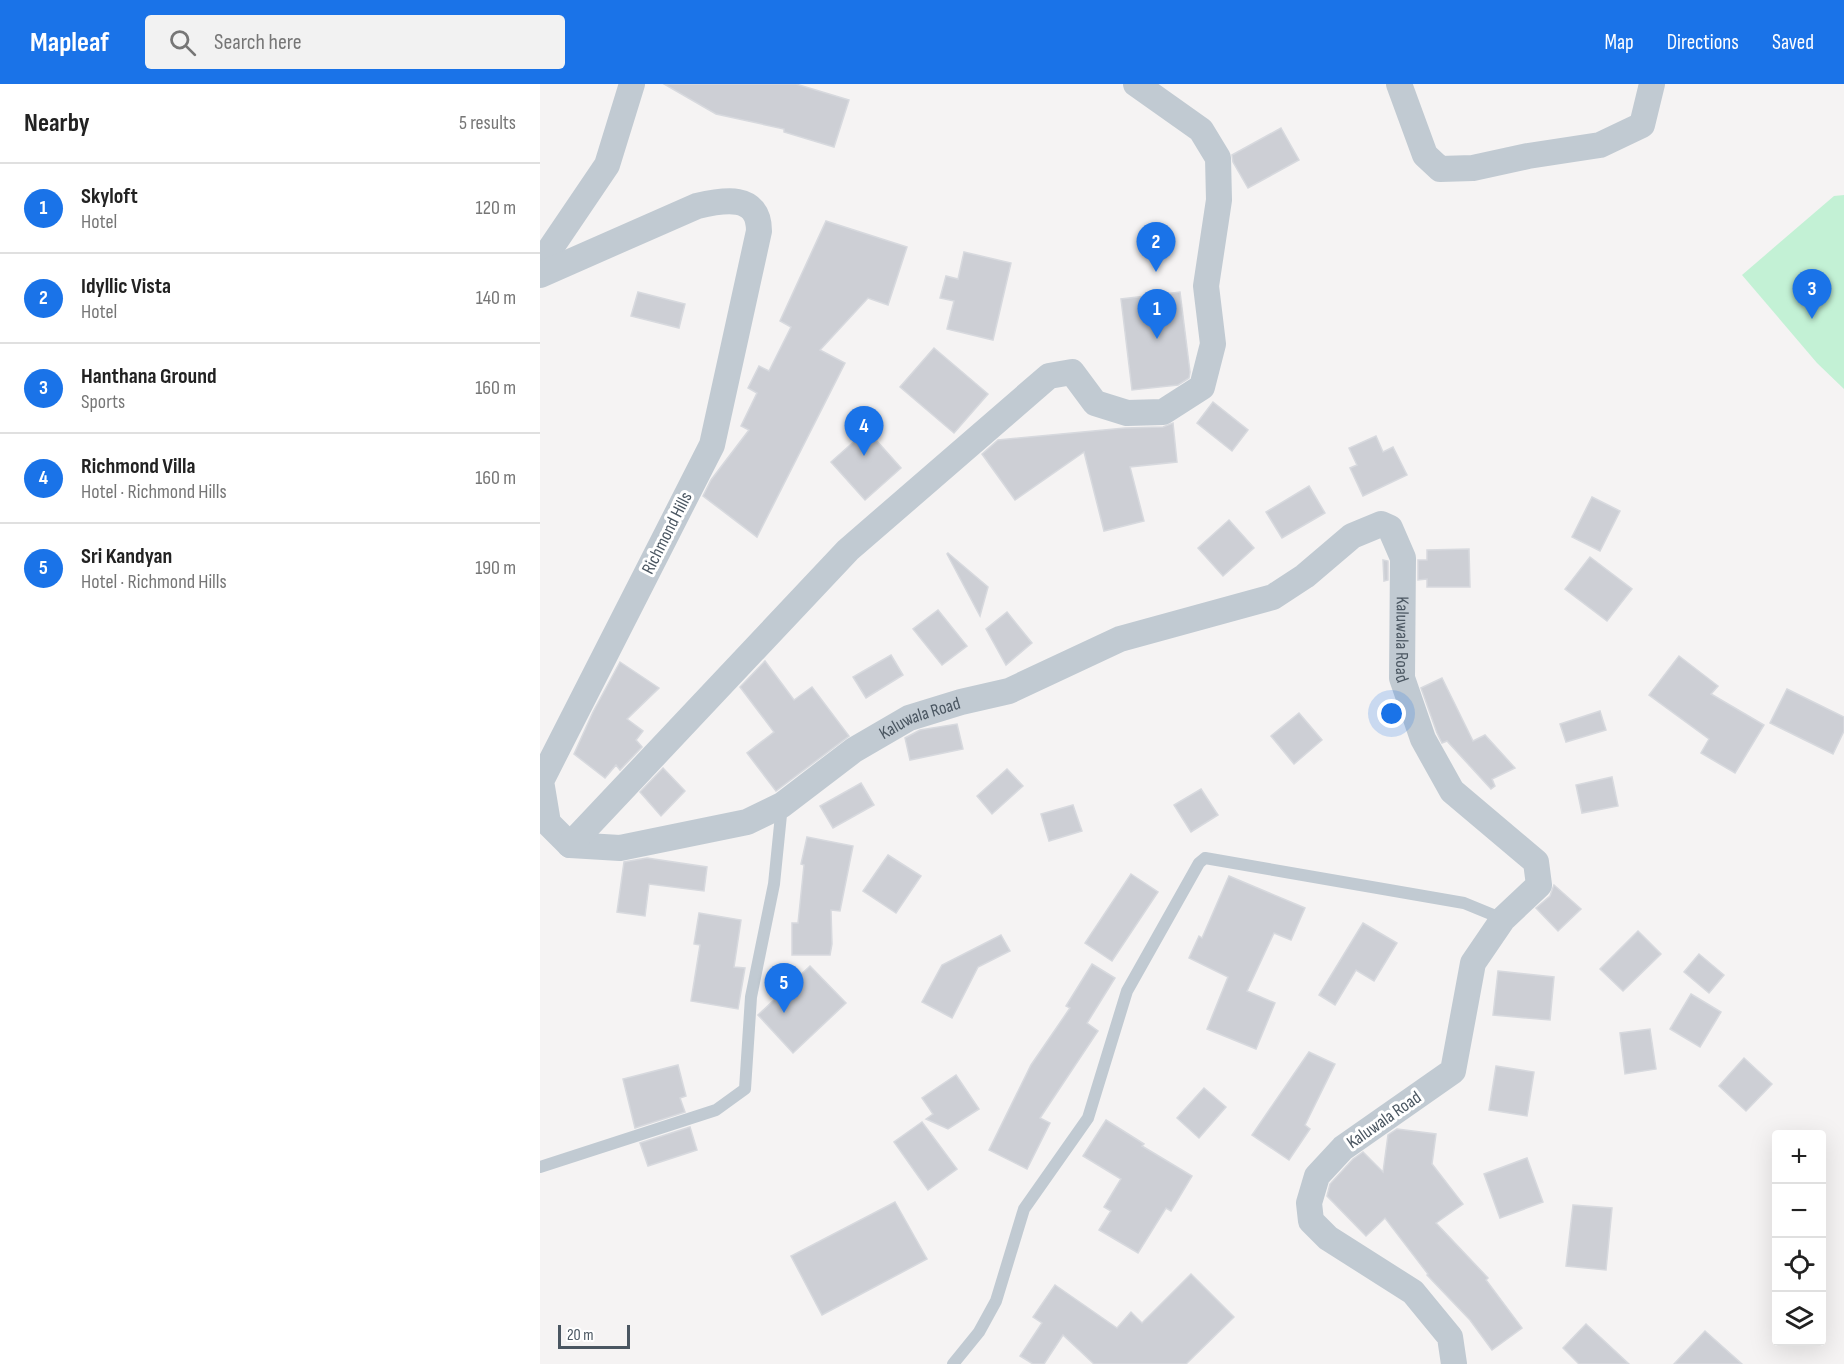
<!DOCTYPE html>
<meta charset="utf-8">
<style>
body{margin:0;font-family:"Sofia Sans Condensed",sans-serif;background:#f2f2f2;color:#222}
.controls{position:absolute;right:18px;bottom:18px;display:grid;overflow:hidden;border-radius:6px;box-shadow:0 6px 24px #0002}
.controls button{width:54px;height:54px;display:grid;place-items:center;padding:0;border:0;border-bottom:2px solid #e0e0e0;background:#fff;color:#222;font:30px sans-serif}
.scale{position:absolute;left:18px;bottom:15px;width:72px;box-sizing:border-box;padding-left:6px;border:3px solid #4a5661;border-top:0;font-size:16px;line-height:21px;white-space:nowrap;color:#4a5661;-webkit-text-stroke:4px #fff;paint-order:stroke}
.you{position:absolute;left:852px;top:630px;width:21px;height:21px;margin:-15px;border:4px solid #fff;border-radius:50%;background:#1a73e8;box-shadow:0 0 0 9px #1a73e833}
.badge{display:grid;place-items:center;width:39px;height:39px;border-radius:50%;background:#1a73e8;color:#fff;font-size:20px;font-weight:700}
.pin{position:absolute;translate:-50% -50px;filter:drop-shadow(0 2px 3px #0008)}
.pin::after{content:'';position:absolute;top:32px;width:21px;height:18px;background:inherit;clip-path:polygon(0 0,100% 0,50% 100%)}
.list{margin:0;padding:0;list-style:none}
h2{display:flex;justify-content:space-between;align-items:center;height:78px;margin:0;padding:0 24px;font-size:26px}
h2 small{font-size:20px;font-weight:400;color:#767676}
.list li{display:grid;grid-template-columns:39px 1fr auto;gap:18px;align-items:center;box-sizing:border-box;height:90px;padding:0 24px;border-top:2px solid #e0e0e0}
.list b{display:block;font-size:22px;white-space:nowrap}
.list p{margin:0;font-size:20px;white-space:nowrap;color:#767676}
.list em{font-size:20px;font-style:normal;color:#767676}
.icon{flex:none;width:33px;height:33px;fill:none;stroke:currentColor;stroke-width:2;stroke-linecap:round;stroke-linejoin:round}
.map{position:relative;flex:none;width:1304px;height:1280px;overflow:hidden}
header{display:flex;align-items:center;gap:36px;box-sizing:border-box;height:84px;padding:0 30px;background:#1a73e8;color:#fff}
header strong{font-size:28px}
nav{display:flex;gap:33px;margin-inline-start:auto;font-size:21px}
.search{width:420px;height:54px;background:#f2f2f2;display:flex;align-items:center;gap:15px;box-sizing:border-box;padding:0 21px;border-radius:6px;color:#767676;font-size:22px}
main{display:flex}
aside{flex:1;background:#fff}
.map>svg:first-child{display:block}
.green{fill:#c3f1d5}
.building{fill:#cdcfd5;stroke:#d7d9de;stroke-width:1.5}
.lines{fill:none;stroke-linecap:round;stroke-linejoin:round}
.service{stroke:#c1cad2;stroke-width:12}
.minor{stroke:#c1cad2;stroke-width:26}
.labels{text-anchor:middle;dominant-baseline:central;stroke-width:6;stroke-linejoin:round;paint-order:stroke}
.street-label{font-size:18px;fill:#4a5661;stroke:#fff}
</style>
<header>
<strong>Mapleaf</strong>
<div class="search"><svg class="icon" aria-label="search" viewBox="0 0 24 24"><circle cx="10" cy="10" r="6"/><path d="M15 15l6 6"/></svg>Search here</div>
<nav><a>Map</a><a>Directions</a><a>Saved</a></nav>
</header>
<main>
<aside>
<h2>Nearby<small>5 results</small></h2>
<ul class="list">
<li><span class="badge">1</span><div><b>Skyloft</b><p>Hotel</p></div><em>120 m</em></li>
<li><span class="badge">2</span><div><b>Idyllic Vista</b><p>Hotel</p></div><em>140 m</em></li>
<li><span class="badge">3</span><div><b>Hanthana Ground</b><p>Sports</p></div><em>160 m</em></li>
<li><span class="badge">4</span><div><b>Richmond Villa</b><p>Hotel · Richmond Hills</p></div><em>160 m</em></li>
<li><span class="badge">5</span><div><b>Sri Kandyan</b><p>Hotel · Richmond Hills</p></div><em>190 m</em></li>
</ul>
</aside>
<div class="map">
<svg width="1304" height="1280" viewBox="0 0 1304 1280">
<rect width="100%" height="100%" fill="#f5f3f3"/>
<!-- green -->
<path class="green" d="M1304,111V305L1277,279L1202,191L1294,112Z"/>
<!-- building -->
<g class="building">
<path d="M124,0H256L309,16L294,63L244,48V45L176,30Z"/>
<path d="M741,44L759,76L708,104L693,78L692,71Z"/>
<path d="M286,137L367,163L348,221L328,214L280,266L305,279L217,453L163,412L171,396L209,346L201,342L217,309L208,304L219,282L229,287L251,243L240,237Z"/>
<path d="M424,168L471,179L453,256L407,245L414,217L400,214L406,192L418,195Z"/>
<path d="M98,208L145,220L139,244L91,232Z"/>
<path d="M640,208L650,288L649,294L638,301L592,306L581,215Z"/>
<path d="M394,264L448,310L414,349L360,303Z"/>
<path d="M673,318L708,346L692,367L657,339Z"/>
<path d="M633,339L637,378L590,383L604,437L564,447L544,368L475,416L442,370L458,356L585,344L623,343Z"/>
<path d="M327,346L361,384L325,416L291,378Z"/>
<path d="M836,352L843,368L853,363L867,391L823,412L810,384L817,381L809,364Z"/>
<path d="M769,402L785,429L742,454L726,428Z"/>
<path d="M1052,413L1080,427L1060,467L1032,453Z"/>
<path d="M689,436L714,464L683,492L658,464Z"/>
<path d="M929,465L930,503H887V495L878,496V476H887V466Z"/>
<path d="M408,469L448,503L440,532L407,470Z"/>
<path d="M1050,473L1092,505L1067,537L1025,505Z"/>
<path d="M843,476L848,477V496L844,497Z"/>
<path d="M398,526L427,562L402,581L373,545Z"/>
<path d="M467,528L492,559L466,581L446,545Z"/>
<path d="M351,571L363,591L326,614L313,593Z"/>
<path d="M1139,572L1178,602L1171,610L1224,641L1195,689L1161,669L1169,655L1109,611Z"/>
<path d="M225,577L254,616L272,603L309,652L236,707L207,669L234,648L200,603Z"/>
<path d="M80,578L119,604L87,635L103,647L96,656L102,663L80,686L76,681L65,694L34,670L53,628Z"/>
<path d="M902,594L933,657L945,651L975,684L952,695L955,702L951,705L907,657L902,659L897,649L881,604Z"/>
<path d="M1247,605L1304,633V647L1293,670L1230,639Z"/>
<path d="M1060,627L1066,646L1026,658L1020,640Z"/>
<path d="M759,629L782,656L754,680L731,652Z"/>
<path d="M417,640L423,665L370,676L365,654L380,646Z"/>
<path d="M123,684L145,707L121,732L100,708Z"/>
<path d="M467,685L483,702L452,730L437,712Z"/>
<path d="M1072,693L1078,722L1042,729L1036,701Z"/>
<path d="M321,699L334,721L293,744L280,722Z"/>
<path d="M661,705L678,731L651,748L634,721Z"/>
<path d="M533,721L542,747L509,757L501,730Z"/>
<path d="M267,753L313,762L300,827L291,826L292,860L290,871H252V839H258L264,781L261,780Z"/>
<path d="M348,771L381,792L356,829L323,807Z"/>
<path d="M107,774L167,783L164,807L109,800L105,832L77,828L84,778Z"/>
<path d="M591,790L618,808L572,877L545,859Z"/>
<path d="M689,792L765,824L751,856L734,849L707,907L735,919L716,965L667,945L688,893L649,874L659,852L662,854Z"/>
<path d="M1014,801L1041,825L1018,847L996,824L1010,812Z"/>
<path d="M159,829L201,836L194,883L205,884L198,925L151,917L160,861L154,860Z"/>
<path d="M823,839L857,859L834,897L816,886L795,921L779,911Z"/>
<path d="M1098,847L1121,870L1083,907L1060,885Z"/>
<path d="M461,851L470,867L438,883L412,934L382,918L402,881Z"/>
<path d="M1159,870L1184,891L1169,909L1144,888Z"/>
<path d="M552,880L575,894L547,939L558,947L500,1034L510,1039L487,1085L449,1066L491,981L530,924L526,922Z"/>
<path d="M270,882L306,919L253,969L218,931Z"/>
<path d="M958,887L1014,893L1010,936L953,931Z"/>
<path d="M1151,910L1181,928L1160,963L1130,945Z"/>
<path d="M1110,945L1116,985L1085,990L1080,949Z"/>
<path d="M769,968L795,980L765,1041L770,1045L749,1076L712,1051Z"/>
<path d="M1204,974L1232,1000L1206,1027L1179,1002Z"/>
<path d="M138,981L146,1012L140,1014L145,1028L95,1044L83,995Z"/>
<path d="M956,982L994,988L987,1032L949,1026Z"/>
<path d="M416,991L439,1025L408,1045L386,1035L393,1030L382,1014Z"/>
<path d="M664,1004L686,1023L659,1054L637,1034Z"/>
<path d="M566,1036L604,1060L602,1062L652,1092L631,1127L626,1124L598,1169L559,1146L571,1127L564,1123L581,1095L543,1072Z"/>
<path d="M382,1038L417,1085L388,1106L354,1058Z"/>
<path d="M150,1043L157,1066L108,1082L100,1059Z"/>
<path d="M857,1045L896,1050L892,1080L923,1120L896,1139L948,1194L946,1196L982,1244L952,1266L930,1236L887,1191L888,1190L845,1134L826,1152L787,1112L790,1100L813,1075L823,1068L843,1088L848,1051Z"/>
<path d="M987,1074L1003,1118L960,1134L944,1090Z"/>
<path d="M355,1118L387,1175L282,1231L251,1172Z"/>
<path d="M1033,1121L1072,1124L1066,1186L1026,1182Z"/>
<path d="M651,1190L694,1233L646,1280H554L523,1251L504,1280H493L480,1272L502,1239L493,1233L515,1201L577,1244L591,1228L602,1239Z"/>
<path d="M1046,1240L1089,1280H1039L1023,1264Z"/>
<path d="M1165,1247L1202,1280H1134Z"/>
</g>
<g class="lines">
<!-- service -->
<g class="service">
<path d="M0,1083L176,1026L205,1005L211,913L234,800L242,721"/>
<path d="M413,1280L439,1248L456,1217L484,1125L548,1034L587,907L659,779L665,774L924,819L963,835"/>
</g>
<!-- minor -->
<g class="minor">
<path d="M859,0L885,71L900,85L933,84L988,72L1060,61L1102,41L1112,0"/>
<path d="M0,180L67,81L92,0"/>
<path id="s1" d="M0,191L157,122C183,116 219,109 219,147L172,361L1,697L8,739L30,761L80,764L207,738L242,721L314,666L369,634L421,618L469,607L580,555L733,513L765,492L812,452L841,440L850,444L863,474L862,594L883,655L912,707L996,778L999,801L963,835L933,879L913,987L803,1064L777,1092L769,1119L771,1137L788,1154L873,1208L910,1253L914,1280"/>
<path d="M30,761L308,466L509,292L532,288L555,319L587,329L623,328L662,303L673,260L666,202L679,116L678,74L661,46L596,0"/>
</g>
</g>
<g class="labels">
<!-- street labels -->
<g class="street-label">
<text transform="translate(127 449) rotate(-63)">Richmond Hills</text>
<text stroke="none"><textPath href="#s1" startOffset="1935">Kaluwala Road</textPath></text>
<text stroke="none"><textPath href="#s1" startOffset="1305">Kaluwala Road</textPath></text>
<text transform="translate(844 1036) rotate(-35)">Kaluwala Road</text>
</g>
</g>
</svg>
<div class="controls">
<button>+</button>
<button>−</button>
<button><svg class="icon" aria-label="locate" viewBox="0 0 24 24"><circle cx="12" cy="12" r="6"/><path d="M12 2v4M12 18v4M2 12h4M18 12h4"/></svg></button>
<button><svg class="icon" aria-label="layers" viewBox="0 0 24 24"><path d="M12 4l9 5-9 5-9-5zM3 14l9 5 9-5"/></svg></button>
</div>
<div class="scale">20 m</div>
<div class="you"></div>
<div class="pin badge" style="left:617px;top:255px">1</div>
<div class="pin badge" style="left:616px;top:188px">2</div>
<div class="pin badge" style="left:1272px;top:235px">3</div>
<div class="pin badge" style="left:324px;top:372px">4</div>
<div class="pin badge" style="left:244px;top:929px">5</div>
</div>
</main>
